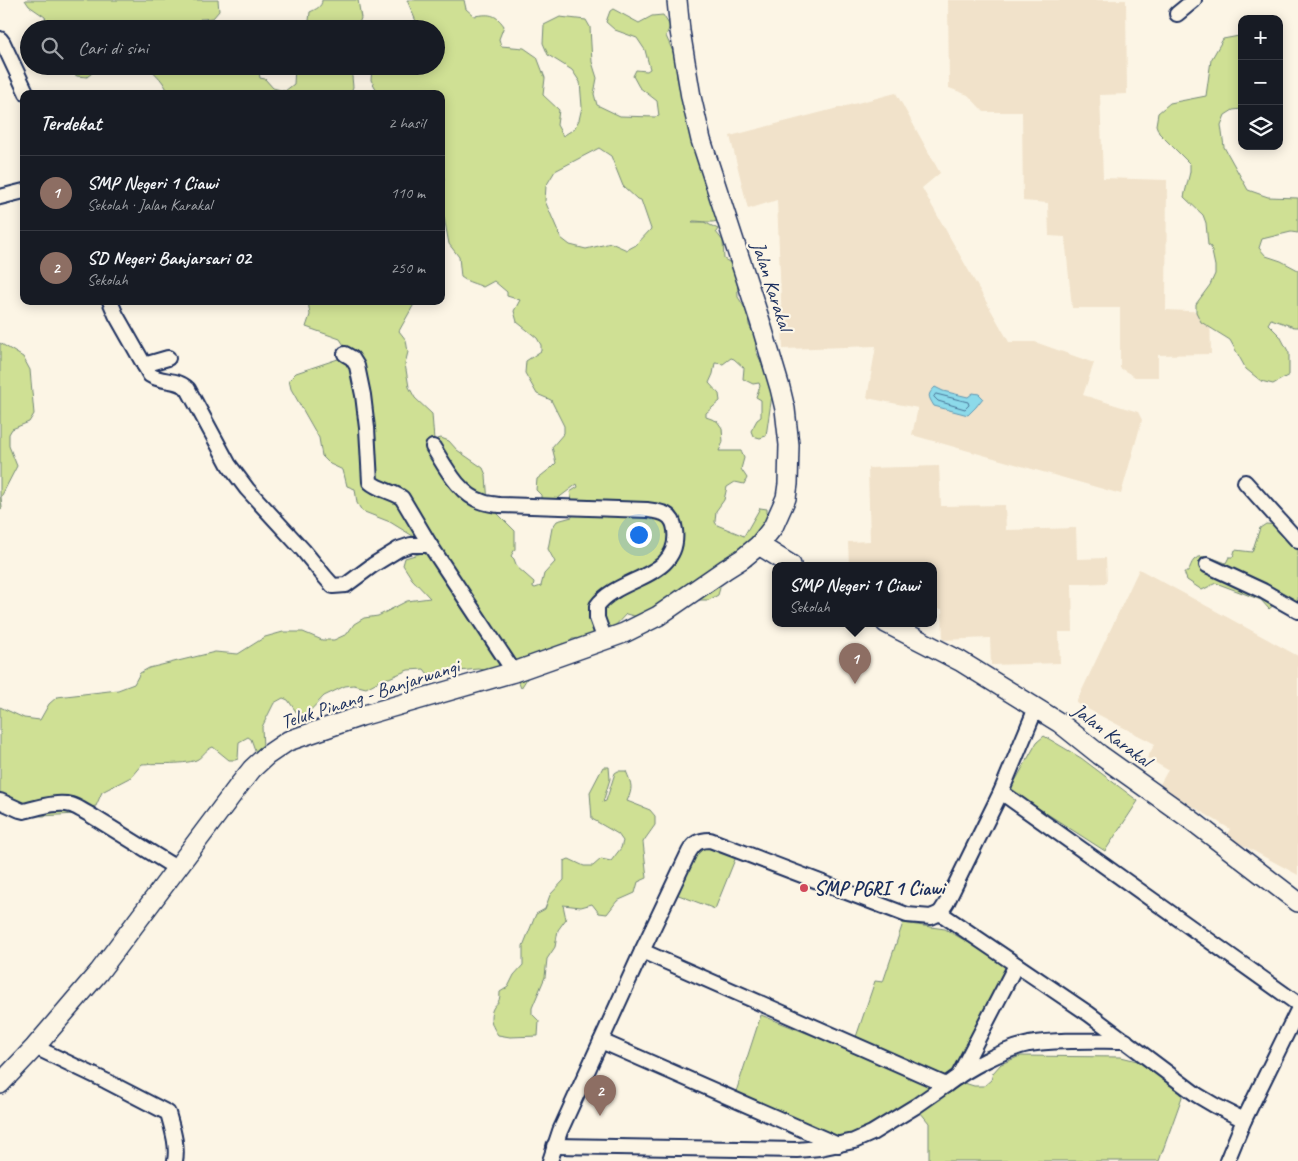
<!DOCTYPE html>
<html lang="id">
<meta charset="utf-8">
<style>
body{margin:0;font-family:Caveat,sans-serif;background:#20242c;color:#f1f3f6}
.controls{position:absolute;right:15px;top:15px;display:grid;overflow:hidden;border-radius:10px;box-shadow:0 2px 12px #0003}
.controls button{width:45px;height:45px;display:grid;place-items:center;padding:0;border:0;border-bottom:1px solid #363941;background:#171b24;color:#f1f3f6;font:25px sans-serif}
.you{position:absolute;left:638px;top:534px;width:18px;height:18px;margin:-12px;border:4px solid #fff;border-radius:50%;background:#1a73e8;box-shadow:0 0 0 8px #1a73e833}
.badge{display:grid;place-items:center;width:32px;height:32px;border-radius:50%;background:#1a73e8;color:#fff;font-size:16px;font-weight:700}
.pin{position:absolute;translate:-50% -41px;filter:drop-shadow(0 1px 2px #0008)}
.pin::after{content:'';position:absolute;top:26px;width:18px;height:15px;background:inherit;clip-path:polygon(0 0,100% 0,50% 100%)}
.popup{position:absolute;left:772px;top:562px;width:165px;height:65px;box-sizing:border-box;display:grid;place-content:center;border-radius:10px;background:#171b24;filter:drop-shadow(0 1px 4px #0005);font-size:16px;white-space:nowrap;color:#9ea1a6}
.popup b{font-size:19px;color:#f1f3f6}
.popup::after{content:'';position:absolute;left:50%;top:100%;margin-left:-10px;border:10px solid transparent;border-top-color:#171b24}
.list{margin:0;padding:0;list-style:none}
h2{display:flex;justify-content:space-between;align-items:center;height:65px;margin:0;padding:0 20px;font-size:21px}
h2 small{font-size:16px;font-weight:400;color:#9ea1a6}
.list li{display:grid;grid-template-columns:32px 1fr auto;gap:15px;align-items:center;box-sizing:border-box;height:75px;padding:0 20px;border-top:1px solid #363941}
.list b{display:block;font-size:19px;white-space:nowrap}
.list p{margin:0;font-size:16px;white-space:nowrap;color:#9ea1a6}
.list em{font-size:16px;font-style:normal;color:#9ea1a6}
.icon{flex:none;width:28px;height:28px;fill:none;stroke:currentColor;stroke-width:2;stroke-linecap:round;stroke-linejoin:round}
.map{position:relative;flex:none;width:1298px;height:1161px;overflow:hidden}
.search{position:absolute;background:#171b24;box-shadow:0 2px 12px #0003;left:20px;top:20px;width:425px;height:55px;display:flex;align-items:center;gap:12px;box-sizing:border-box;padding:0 18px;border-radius:28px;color:#9ea1a6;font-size:19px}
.panel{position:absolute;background:#171b24;box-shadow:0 2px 12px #0003;left:20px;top:90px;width:425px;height:215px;border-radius:10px}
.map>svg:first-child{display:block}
.built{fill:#f1e2ca}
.green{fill:#cfe094;stroke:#758879;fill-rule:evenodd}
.water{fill:#8cdaea;stroke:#5f96b2}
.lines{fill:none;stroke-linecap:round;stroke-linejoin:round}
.shore{stroke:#487396;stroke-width:1}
.street-casing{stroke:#1b2f5e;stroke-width:18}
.secondary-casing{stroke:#1b2f5e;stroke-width:22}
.street{stroke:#fcf5e5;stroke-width:14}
.secondary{stroke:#fcf5e5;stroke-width:19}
.poi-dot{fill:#d1495b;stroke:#fcf5e5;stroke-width:2}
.labels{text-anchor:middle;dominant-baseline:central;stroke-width:4.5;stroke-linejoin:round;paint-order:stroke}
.street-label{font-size:20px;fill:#1b2f5e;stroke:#fcf5e5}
.poi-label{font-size:20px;font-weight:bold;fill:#1b2f5e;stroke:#fcf5e5;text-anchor:start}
</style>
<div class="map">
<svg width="1298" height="1161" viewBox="0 0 1298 1161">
<rect width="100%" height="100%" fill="#fcf5e5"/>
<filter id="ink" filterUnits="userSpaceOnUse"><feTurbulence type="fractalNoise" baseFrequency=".02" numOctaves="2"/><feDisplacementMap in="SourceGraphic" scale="10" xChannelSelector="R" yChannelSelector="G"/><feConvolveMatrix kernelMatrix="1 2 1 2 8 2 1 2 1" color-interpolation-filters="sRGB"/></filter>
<g filter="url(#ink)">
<!-- built -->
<g class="built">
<path d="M948,0H1126L1127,94L1100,95L1103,178L1167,180L1166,310L1210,312L1211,354L1158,355V377H1135L1120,368V308H1072L1065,237L1049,236L1048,203L1023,201L1022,112H984L968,95L949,88Z"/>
<path d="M896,93L940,173L922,188L1009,342H1035L1094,363L1083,395L1138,412L1142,420L1121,494L912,435L918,408L867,398L876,346L783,349L777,200L748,209L730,136Z"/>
<path d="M939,466L941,506L1005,505L1006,530L1076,528L1077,559L1106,558L1107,583L1072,584L1073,632H1059L1060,663L991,665L990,638L943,640L942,609H934V565H849L848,542L870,541L868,468Z"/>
<path d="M1139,569L1298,656V875L1226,836L1230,829L1159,786L1168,770L1147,758L1155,744L1076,703Z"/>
</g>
<!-- green -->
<g class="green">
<path d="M25,0H218L219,11L213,18L200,19L198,29H49L45,17L29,6Z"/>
<path d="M322,0H358L361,18L357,29H308L310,12C316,9 322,7 322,0Z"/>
<path d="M407,0H464L466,9L474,16C489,14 495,13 504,26L499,39L501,46L524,48L537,57L545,78L543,95L559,110L557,125L563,136L574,129L579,120L582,107L580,82L572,70L548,55L543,43L544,25L560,17L586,20L590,27L592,62L597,78L594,94L597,105L620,116L655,117L659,116L657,101L639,87L633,76L636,70L647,71L650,69L645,50L637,38L615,30L606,22L610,11L613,9L639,23L652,16L663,15L670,26L666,36L678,63L677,78L679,83L720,220C712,224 702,221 693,221L692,222H704L718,229L716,232L723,241L724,259L731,263L737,273L738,297L748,313L749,325L755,336L756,351L768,377L772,395L766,436L760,438L753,436L751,431L757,420L761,417V400L756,397L760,386L759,383L753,384L743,379L744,368L734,359L731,358L723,364L715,363L713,374L709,383L719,394L720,401L706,413V417L717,421L722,428L723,442L719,451H741L744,458L741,469L747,478L744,484L735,482L727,487L724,500L716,511L715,522L717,525L744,536L760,508L767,509V538L742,559L752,565L746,568L732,559L717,573L720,588L718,595L709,600H697L642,618L626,614L613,628L600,637L572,639L564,654L528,677L521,688L514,672L488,680L484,670L479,669L448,672L440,679L431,678L424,669L408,670L389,678L383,679L366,688L354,685L345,686L324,696L306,715L297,713L288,700L283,698L274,703L262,727L263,748L256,753L251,739L248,737L239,742L238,759L235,760H229L213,747C205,750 204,755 198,759C189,765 155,763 142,764L131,777L102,792L96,806L80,809L76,814L42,816L17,814L0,805V707L24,718L40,720L49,704L57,697L118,690L134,684L140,673L149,668L215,652L238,654L265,637L283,632H303L322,640H334L347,634L354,624L364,618L378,616L407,601L430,598L412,579L403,565L405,558L422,553L421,541L390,522L362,511L357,503L355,489L347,486L343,470L330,464L322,456L319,438L291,389L289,380L296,373L341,358L347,350L340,339L306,327L310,315L308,301H414L413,306L399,331L406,340L408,352L405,364L409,387L415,398L432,414L434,440L441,438L449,441L457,450L483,468L486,475L488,504L515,531V549L511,556L514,559L517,567L534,582L533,587L535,588L541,586L544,574L555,562L548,549L552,528L557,521L572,517L575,511L570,492L578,487L577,484L553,502L541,500V495L536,490L537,479L551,468L556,463L552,447L564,433V426L551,400L537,394L525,373L526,361L541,351V345L537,338L517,322L514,311L520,300L507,296V292L494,281L483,287C475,283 469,283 461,277L459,257L449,244L444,217L441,211V187L444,180L441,154V94H379L371,80L372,68L384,66H436V29H415L414,27L418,26ZM599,148L611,156L623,186L637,199L641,200L651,229L636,245L627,250L611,243L586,249L570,245L561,238L545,201L546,186L555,171Z"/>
<path d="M1239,36L1242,37V109L1233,110L1225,115L1221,125L1224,147L1248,190L1268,197L1298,198V233L1291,232L1262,239L1259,248L1266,256L1281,261L1298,270V327H1294L1271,319L1268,324L1280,336L1289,353V375L1273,384L1261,381L1246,369L1230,340L1201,322L1196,312V304L1210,285L1215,274V266L1211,247L1208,245L1206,223L1203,215L1184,197L1190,172V164L1159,133L1156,125L1158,113L1170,103L1206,96L1211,60L1223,39Z"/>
<path d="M62,66H92V73L87,77L77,76Z"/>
<path d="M146,66H258L260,78L265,79L273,88L285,91L294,84L295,66H351L353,87L350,94H169C164,82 157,74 146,66Z"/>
<path d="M0,343L23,357L30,370L34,414L29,422L12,429L9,434V446L17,466L1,497L2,508L0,509Z"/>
<path d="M1266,524L1289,526L1298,533V614L1276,603L1269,609L1261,600L1216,583L1202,590L1187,580L1184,572H1188C1190,568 1191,563 1194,560C1202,552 1217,560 1226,563L1229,557H1233L1235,550L1252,552L1260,528Z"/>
<path d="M1044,736L1081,758L1138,801L1105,851L1010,790L1037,742Z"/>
<path d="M603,767H609L610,779L603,802L606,801L615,773L618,771H626C632,785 633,788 627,801L650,810L655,816V825L643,842L647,878L638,882L635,893L617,901L607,914L599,913L592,904L581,907L563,905L566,919L558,930L555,947L547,959L545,977L532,1008V1014L539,1021L538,1036L510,1037L498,1035C493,1028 489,1020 492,1011C495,1002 500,1006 500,992L508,987L514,975L523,965V946L536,914L545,909L550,895L564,880V861L569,859L584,866H593L601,859L611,861L621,848L623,841L618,834L592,819L590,792Z"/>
<path d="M701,844L738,852L715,909L676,894L687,864Z"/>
<path d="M903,923L945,929L978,948L1005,967L1006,978L961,1082L974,1086H984L991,1080L993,1073L1001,1064L1020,1056L1121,1057L1150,1064L1179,1086L1182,1097L1159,1161H929V1123L916,1107L894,1119L882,1135L869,1140L811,1143L799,1129L733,1101L761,1015L869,1058L855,1040L875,981L883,982Z"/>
</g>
<!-- water -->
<path class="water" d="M935,387L943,391L968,397L973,393L979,394L983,398L976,407L968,415L934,406C928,396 927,395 935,387Z"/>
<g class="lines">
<!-- shore -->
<path class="shore" d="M936,394L968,402L969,405L965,409L938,401L934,397Z"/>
<defs>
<g id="street">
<path d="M1177,14L1194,0"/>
<path d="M0,39L3,43L27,94"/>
<path d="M0,197L24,191"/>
<path d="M110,301L116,315L150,375C162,383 177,378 188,389L229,465L247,489L303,550L325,577L333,586L346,585L373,565L399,549L411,545H430L514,672"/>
<path d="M345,354L352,358L357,366L363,395L367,428L370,482C379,490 392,491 402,498L430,545"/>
<path d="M144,365L168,358"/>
<path d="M433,447C445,466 459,495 483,502C488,504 494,504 499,505L647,510C662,512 673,513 675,530C681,579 618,576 597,606V618L605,640"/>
<path d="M1245,482L1298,541"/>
<path d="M1207,565L1263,591L1298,611"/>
<path d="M1001,792L1298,1004"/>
<path d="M0,801L20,810L24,811C38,808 56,801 71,805C75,806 87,813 92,816L176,868"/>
<path d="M940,913L947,902L1001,792L1036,708"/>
<path d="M601,1041L838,1145"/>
<path d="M35,1047L106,1081L168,1113C172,1128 178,1145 175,1161"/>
<path d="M958,1077L1016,965"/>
<path d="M946,1085C967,1069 1004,1049 1029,1044C1061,1039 1094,1041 1126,1041"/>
<path d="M554,1146L797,1150L820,1148L854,1141L872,1133L916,1106L946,1085L642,951"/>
<path d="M550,1161L560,1131L642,951L689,852C694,843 699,840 710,840L907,915L931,917L940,913L1089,1014L1197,1095L1214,1105L1244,1120L1298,1010"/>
<path d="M1227,1161L1244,1120"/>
</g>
<g id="secondary">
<path d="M759,545L791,565"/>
<path d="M886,623L960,661L1060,723L1100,755L1190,819L1298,902"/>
<path d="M0,1084L35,1047L99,972L240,784L252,769L266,756L288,741L361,716L514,672L624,633L658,616L726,569L742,559L759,545L773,527L786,498L788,484L789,445L785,409L780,388L760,321L701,140L691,97L680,31L677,0"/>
</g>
</defs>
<!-- street casing -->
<use href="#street" class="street-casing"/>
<!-- secondary casing -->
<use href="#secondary" class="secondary-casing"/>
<!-- street -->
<use href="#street" class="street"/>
<!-- secondary -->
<use href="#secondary" class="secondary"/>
</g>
</g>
<!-- markers -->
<circle class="poi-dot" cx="804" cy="888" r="5"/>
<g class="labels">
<!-- street labels -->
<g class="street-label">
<text transform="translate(772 286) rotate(72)">Jalan Karakal</text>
<text transform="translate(370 694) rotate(-18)">Teluk Pinang - Banjarwangi</text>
<text transform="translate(1112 735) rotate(37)">Jalan Karakal</text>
</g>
<!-- poi labels -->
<g class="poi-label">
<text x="814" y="888">SMP PGRI 1 Ciawi</text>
</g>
</g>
</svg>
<div class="controls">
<button>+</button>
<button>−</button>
<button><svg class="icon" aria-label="layers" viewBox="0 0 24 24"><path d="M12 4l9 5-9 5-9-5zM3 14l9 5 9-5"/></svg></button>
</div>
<div class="you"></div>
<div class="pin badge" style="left:855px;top:684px;background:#8d6e63">1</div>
<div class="popup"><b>SMP Negeri 1 Ciawi</b>Sekolah</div>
<div class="pin badge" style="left:600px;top:1116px;background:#8d6e63">2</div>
<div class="search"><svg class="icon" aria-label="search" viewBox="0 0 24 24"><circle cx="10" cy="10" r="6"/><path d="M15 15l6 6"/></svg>Cari di sini</div>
<section class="panel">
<h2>Terdekat<small>2 hasil</small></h2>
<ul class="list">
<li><span class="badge" style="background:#8d6e63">1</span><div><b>SMP Negeri 1 Ciawi</b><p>Sekolah · Jalan Karakal</p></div><em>110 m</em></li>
<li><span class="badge" style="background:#8d6e63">2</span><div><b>SD Negeri Banjarsari 02</b><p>Sekolah</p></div><em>250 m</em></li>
</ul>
</section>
</div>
